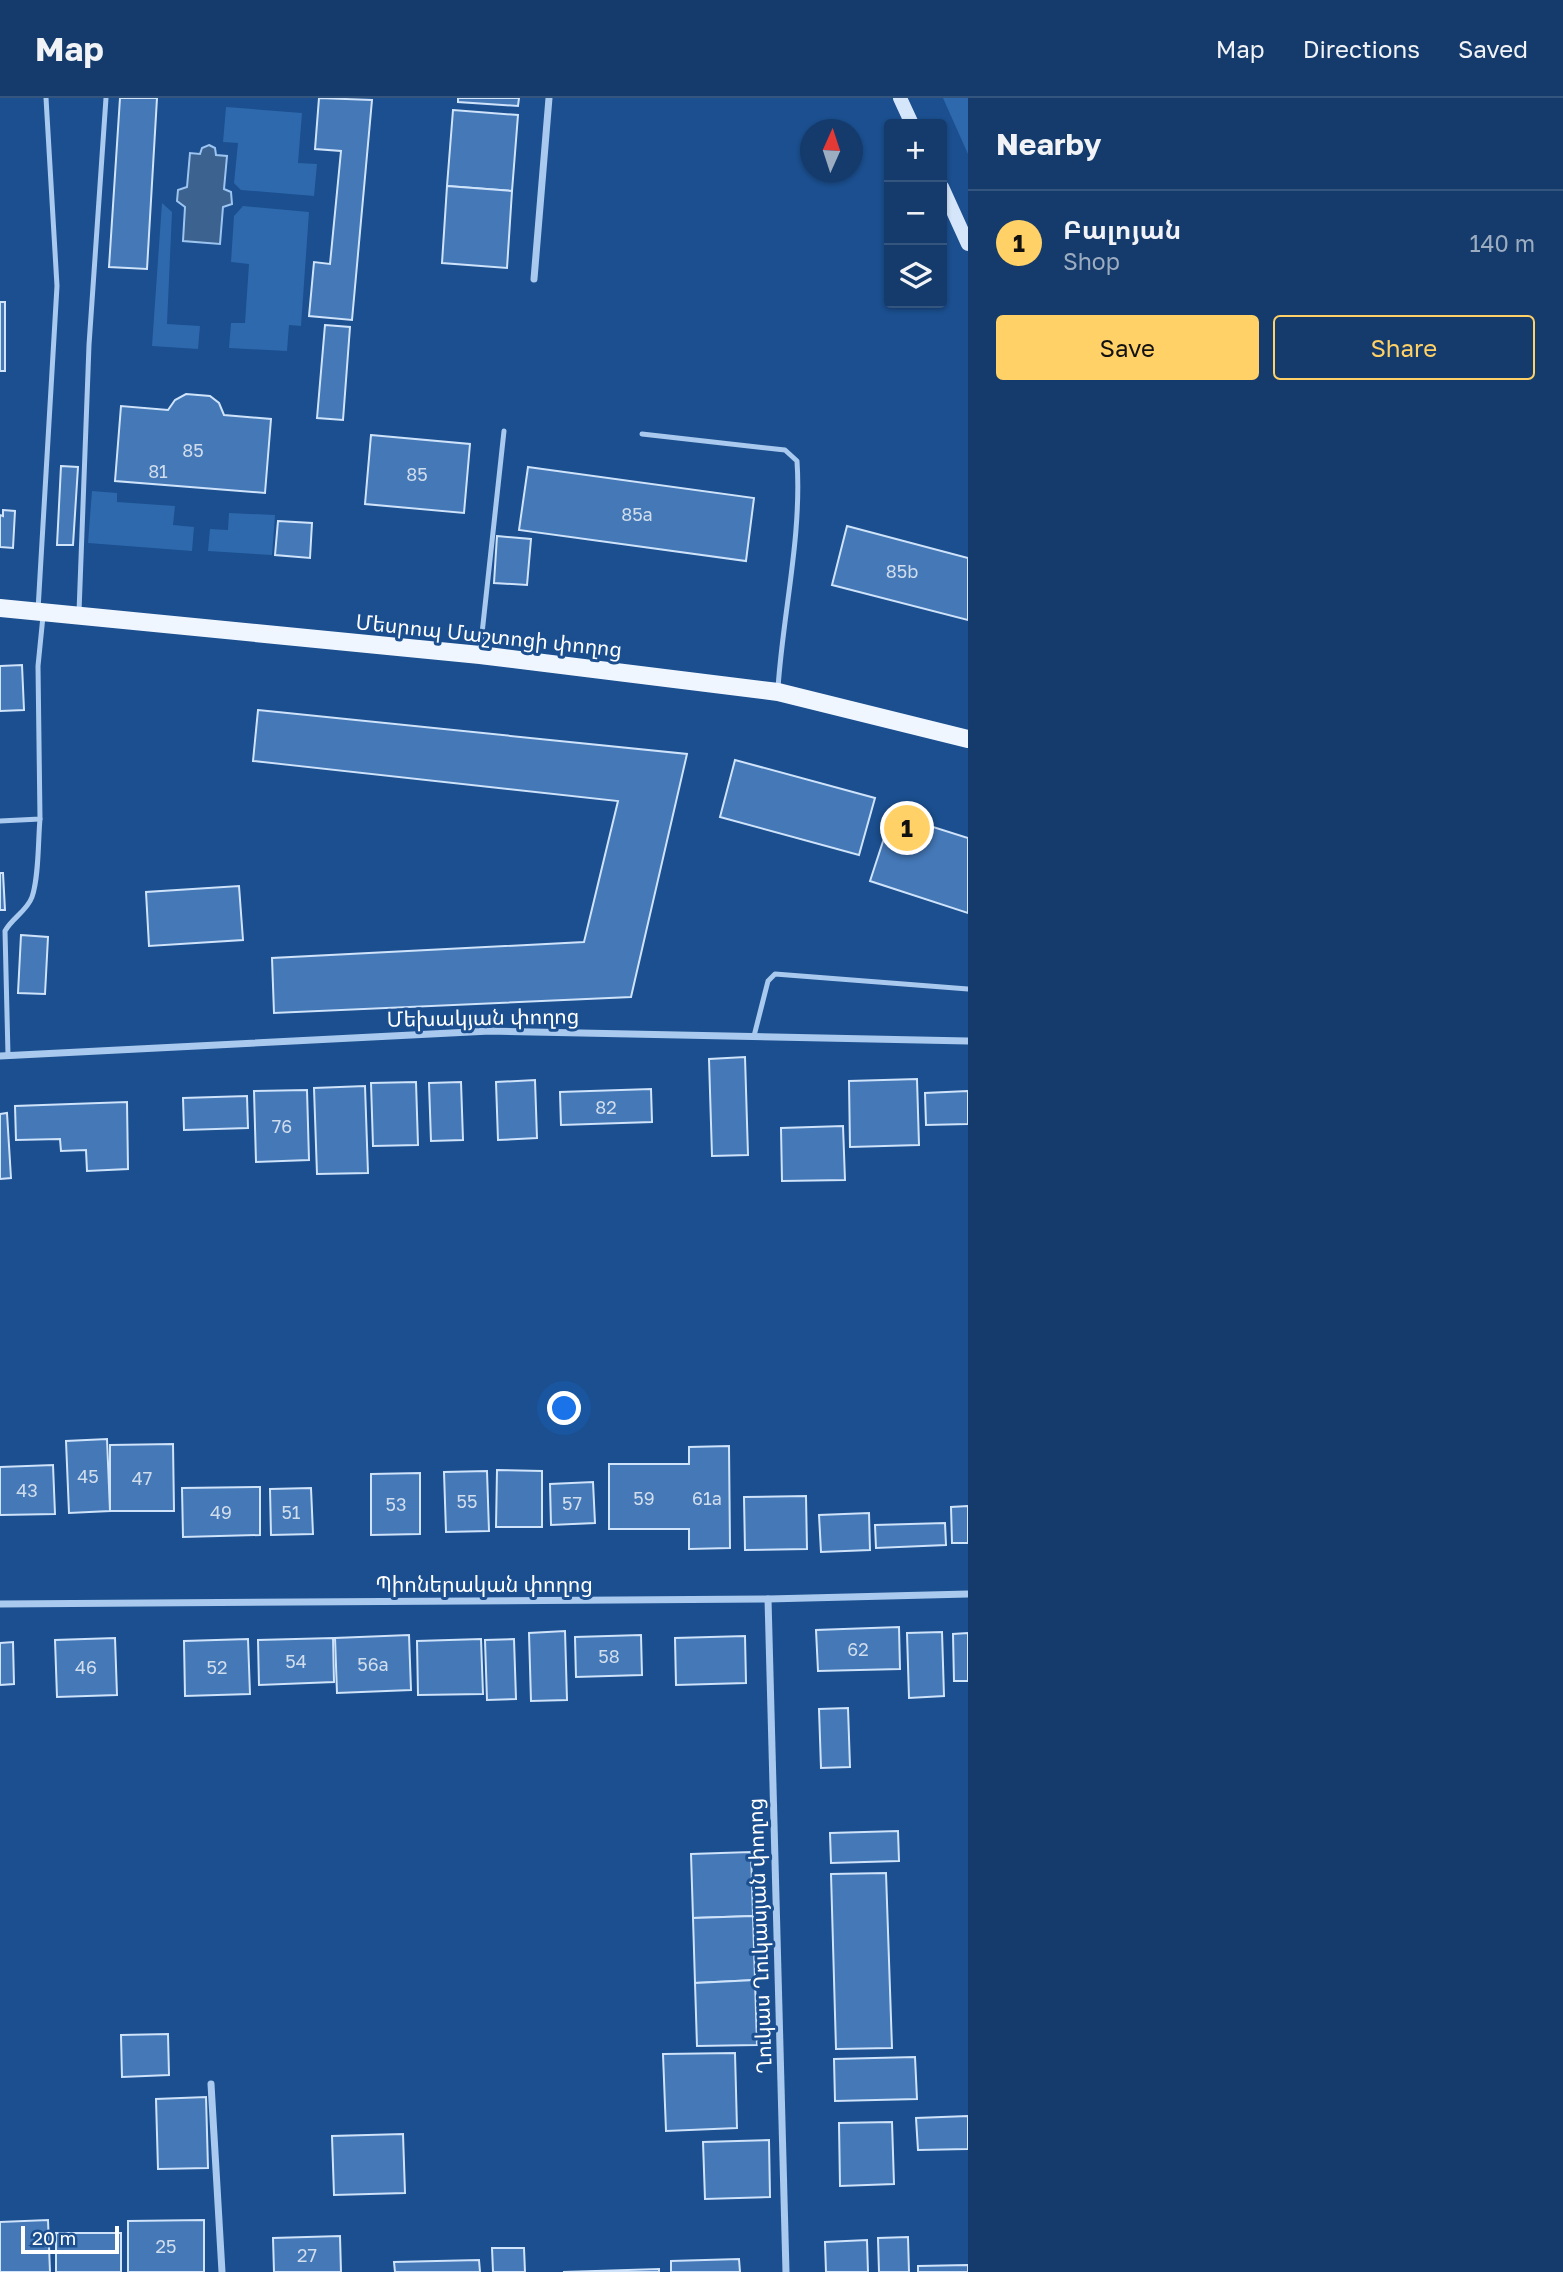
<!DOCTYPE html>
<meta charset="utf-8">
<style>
body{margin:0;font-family:"Golos Text","Noto Sans Armenian",sans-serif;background:#1d4271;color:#f1f3f6}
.controls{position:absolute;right:21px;top:21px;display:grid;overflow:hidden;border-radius:7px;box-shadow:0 2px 5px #0004}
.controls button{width:63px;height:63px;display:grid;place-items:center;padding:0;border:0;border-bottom:2px solid #33557e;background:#143b6b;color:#f1f3f6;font:35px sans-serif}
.compass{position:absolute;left:800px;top:21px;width:63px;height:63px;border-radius:50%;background:#143b6b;box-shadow:0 2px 5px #0004;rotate:3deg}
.scale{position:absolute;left:21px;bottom:18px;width:98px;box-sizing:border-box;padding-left:7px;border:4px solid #fff;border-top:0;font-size:19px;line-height:24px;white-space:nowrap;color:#fff;-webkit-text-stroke:5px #1b4f8f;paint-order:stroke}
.you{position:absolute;left:565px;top:1311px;width:24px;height:24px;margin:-18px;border:5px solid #fff;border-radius:50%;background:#1a73e8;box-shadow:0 0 0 10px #1a73e833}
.badge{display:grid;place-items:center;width:46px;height:46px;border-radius:50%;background:#ffd166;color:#111;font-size:23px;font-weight:700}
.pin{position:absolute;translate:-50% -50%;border:4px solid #fff;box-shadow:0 2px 7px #0006}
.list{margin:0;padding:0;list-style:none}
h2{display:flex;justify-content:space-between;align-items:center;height:91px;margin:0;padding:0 28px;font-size:30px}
h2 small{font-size:23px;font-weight:400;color:#9dadc1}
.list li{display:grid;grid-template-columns:46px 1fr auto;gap:21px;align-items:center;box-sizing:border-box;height:105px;padding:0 28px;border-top:2px solid #33557e}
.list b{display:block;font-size:26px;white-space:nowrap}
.list p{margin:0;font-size:23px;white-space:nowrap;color:#9dadc1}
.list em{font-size:23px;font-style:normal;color:#9dadc1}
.actions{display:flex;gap:14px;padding:21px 28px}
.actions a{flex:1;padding:16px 0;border:2px solid #ffd166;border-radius:7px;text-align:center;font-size:24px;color:#ffd166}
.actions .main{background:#ffd166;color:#111}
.icon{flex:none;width:38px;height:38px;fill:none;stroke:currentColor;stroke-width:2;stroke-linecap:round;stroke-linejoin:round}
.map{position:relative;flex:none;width:968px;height:2174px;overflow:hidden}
header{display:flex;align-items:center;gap:42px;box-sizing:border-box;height:98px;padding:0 35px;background:#143b6b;border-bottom:2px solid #33557e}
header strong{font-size:33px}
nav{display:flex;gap:38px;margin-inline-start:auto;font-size:24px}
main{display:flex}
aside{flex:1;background:#143b6b}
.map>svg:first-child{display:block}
.green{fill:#2e69ad}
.water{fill:#3c6290;stroke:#9cc4f0;stroke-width:2}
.building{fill:#4478b7;stroke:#cfe3fa;stroke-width:2}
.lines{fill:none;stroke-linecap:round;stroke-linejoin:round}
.lane{stroke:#a9c9ee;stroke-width:5}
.street{stroke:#a9c9ee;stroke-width:7}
.secondary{stroke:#d6e6fa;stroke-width:14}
.primary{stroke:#f0f6ff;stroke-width:18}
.labels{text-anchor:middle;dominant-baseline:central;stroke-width:6;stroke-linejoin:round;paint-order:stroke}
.number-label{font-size:18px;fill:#d0dded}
.street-label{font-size:21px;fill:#fff;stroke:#1b4f8f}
</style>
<header>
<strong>Map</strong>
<nav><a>Map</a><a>Directions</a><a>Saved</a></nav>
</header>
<main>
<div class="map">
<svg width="968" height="2174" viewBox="0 0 968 2174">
<rect width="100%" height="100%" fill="#1b4f8f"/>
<!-- green -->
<g class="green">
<path d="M943,0H968V56Z"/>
<path d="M226,9L302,15L298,65L317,66L314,98L241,92L234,85L238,45L223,44Z"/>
<path d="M162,105L172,114L167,226L200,228L198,251L152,248Z"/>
<path d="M243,108L309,114L301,228L289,227L287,253L229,250L231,225H245L249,166L231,164L234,118Z"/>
<path d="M92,393L117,395V404L175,408L173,427L194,429L192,453L88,445Z"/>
<path d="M229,415L275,417L272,457L208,453L210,431L228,432Z"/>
</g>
<!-- water -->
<path class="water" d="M209,47L215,50L216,57L227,58L224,91L231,94L232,106L223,109L220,146L183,143L185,109L177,103L178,92L187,89L190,55L200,56L202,50Z"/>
<!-- building -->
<g class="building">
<path d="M120,0H157L147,171L109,169Z"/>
<path d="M319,0L372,2L352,222L309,218L314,164L330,166L341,53L315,51Z"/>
<path d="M458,0H519L518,8L458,4Z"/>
<path d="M453,12L518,17L512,93L447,88Z"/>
<path d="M447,88L512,93L507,170L442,165Z"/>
<rect x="0" y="204" width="5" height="69"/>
<path d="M325,227L350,229L343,322L317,320Z"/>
<path d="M186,296L210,298L219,305L224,317L271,321L265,395L115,383L121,308L168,312L175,302Z"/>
<path d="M371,337L470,346L464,415L365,406Z"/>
<path d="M61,368L78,369L73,447H57Z"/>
<path d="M528,369L754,400L746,463L519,432Z"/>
<path d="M3,412L15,413L13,450L0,449V417L3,418Z"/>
<path d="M278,423L312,425L310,460L275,457Z"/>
<path d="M847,428L968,460V522L832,487Z"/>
<path d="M497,438L531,441L527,487L494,485Z"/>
<path d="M22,567L24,612L0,613V568Z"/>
<path d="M258,612L687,656L631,899L274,915L272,860L584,844L618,703L253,663Z"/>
<path d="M735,662L875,700L859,757L720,719Z"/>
<path d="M892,716L968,740V815L870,783Z"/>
<path d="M0,775H3L5,812H0Z"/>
<path d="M239,788L243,842L149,848L146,794Z"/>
<path d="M21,837L48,839L45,896L18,895Z"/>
<path d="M745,959L748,1057L712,1058L709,961Z"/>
<path d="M917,981L919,1047L850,1049L849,983Z"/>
<path d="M535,982L537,1040L498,1042L496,984Z"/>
<path d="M416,984L418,1047L373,1048L371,985Z"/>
<path d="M461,984L463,1042L431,1043L429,985Z"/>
<path d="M365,988L368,1075L317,1076L314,990Z"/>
<path d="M651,991L652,1024L561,1027L560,994Z"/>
<path d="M307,992L309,1062L256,1064L254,993Z"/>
<path d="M968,993V1026L926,1027L925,995Z"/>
<path d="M247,998L248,1030L184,1032L183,1000Z"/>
<path d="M127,1004L128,1071L87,1073L86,1052L61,1053L60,1041L16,1042L15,1008Z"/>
<path d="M7,1015L11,1080L0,1081V1016Z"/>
<path d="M843,1028L845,1082L782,1083L781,1030Z"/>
<path d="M107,1341L110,1413L69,1415L66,1343Z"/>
<path d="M173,1346L174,1413H110V1347Z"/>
<path d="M729,1348L730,1450L689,1451V1431H609V1366H689V1349Z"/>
<path d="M53,1367L55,1416L0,1417V1369Z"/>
<path d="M497,1372L542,1373V1429H496Z"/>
<path d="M487,1373L489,1433L446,1434L444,1374Z"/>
<path d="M420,1375V1436L371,1437V1376Z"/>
<path d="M593,1384L595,1425L551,1427L550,1386Z"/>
<path d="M260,1389V1437L183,1439L182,1390Z"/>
<path d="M311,1390L313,1436L271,1437L270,1391Z"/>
<path d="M806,1398L807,1451L745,1452L744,1399Z"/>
<path d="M968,1408V1445H952L951,1409Z"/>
<path d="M869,1415L870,1452L821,1454L819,1417Z"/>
<path d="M945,1425L946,1447L876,1450L875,1427Z"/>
<path d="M899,1529L900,1571L818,1573L816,1532Z"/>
<path d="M565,1533L567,1602L531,1603L529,1535Z"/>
<path d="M942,1534L944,1598L909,1600L907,1535Z"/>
<path d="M968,1535V1583H954L953,1536Z"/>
<path d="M409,1537L411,1592L337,1595L335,1540Z"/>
<path d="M641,1537L642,1577L576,1579L575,1539Z"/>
<path d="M745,1538L746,1585L676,1587L675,1540Z"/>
<path d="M115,1540L117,1597L57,1599L55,1542Z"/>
<path d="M333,1540L334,1584L259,1587L258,1542Z"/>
<path d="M248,1541L250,1596L185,1598L184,1543Z"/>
<path d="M481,1541L483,1596L418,1597L417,1543Z"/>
<path d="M514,1541L516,1601L487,1602L485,1542Z"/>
<path d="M13,1544L14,1586L0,1587V1545Z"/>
<path d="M848,1610L850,1669L821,1670L819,1611Z"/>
<path d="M898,1733L899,1763L831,1765L830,1735Z"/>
<path d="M751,1754L753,1818L693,1820L691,1756Z"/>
<path d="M886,1775L892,1950L836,1951L831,1776Z"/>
<path d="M753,1818L755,1882L695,1885L693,1820Z"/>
<path d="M755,1882L757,1947L697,1948L695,1885Z"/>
<path d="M168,1936L169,1977L122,1979L121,1937Z"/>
<path d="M735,1955L737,2030L666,2033L663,1956Z"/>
<path d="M915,1959L917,2001L835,2003L834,1961Z"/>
<path d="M206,1999L208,2070L158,2071L156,2001Z"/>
<path d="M968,2018V2051L918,2052L916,2020Z"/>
<path d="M892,2024L894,2086L840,2088L839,2025Z"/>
<path d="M403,2036L405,2095L334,2097L332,2038Z"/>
<path d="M769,2042L770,2099L705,2101L703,2044Z"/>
<path d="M48,2122L50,2174H0V2124Z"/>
<path d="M204,2122V2174H128V2123Z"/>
<rect x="56" y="2135" width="65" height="39"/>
<path d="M340,2138L341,2174H274L273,2140Z"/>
<path d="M908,2139L909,2174H879L878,2140Z"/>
<path d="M867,2142L868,2174H826L825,2144Z"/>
<path d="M492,2150H524L525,2174H493Z"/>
<path d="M739,2161L740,2174H671V2163Z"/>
<path d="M479,2162L480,2174H395L394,2164Z"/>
<path d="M968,2167V2174H918V2168Z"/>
<path d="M659,2171V2174H563Z"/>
</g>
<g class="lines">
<!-- lane -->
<g class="lane">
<path d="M642,336L785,352L797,363C802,438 783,515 778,590"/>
<path d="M38,512L57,188L46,0"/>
<path d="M79,514L89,247L106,0"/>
<path d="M480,554L504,333"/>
<path d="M0,723L40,721L38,568L43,518"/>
<path d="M754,938L768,883L775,876L968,891"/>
<path d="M8,957L5,833C12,820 27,813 32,799C39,779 38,742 40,721"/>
</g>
<!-- street -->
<g class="street">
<path d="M534,181L549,0"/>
<path d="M0,958L490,933L968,943"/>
<path d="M768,1501L786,2174"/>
<path d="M0,1506L768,1501L968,1496"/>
<path d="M211,1986L222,2174"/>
</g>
<!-- secondary -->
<g class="secondary">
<path d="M900,0L912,26"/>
<path d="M942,89L968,146"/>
</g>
<!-- primary -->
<path class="primary" d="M0,510L480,557L778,594L968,641"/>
</g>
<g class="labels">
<!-- number labels -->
<g class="number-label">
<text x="193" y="352">85</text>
<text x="158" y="373">81</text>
<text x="417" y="376">85</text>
<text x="637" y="416">85a</text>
<text x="902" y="473">85b</text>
<text x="606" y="1009">82</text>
<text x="282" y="1028">76</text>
<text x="88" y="1378">45</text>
<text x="142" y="1380">47</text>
<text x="27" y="1392">43</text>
<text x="644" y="1400">59</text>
<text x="707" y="1400">61a</text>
<text x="467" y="1403">55</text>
<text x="572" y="1405">57</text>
<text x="396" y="1406">53</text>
<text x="221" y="1414">49</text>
<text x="291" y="1414">51</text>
<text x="858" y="1551">62</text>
<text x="609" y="1558">58</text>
<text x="296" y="1563">54</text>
<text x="373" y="1566">56a</text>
<text x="86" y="1569">46</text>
<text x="217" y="1569">52</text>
<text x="166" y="2148">25</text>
<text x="307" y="2157">27</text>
</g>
<!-- street labels -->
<g class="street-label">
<text transform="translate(489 537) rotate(6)">Մեսրոպ Մաշտոցի փողոց</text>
<text transform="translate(483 919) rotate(-1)">Մեխակյան փողոց</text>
<text x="484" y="1486">Պիոներական փողոց</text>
<text transform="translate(759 1838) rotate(-92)">Ղուկաս Ղուկասյան փողոց</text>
</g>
</g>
</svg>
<div class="controls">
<button>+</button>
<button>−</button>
<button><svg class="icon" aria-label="layers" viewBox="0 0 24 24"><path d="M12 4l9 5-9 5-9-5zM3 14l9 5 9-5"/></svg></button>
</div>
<svg class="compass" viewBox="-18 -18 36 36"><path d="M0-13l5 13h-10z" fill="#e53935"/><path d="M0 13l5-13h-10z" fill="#9dadc1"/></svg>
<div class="scale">20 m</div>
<div class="you"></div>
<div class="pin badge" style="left:907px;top:730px">1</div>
</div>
<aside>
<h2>Nearby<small></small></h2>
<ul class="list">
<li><span class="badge">1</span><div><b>Բալոյան</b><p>Shop</p></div><em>140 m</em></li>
</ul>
<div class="actions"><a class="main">Save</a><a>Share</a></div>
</aside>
</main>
